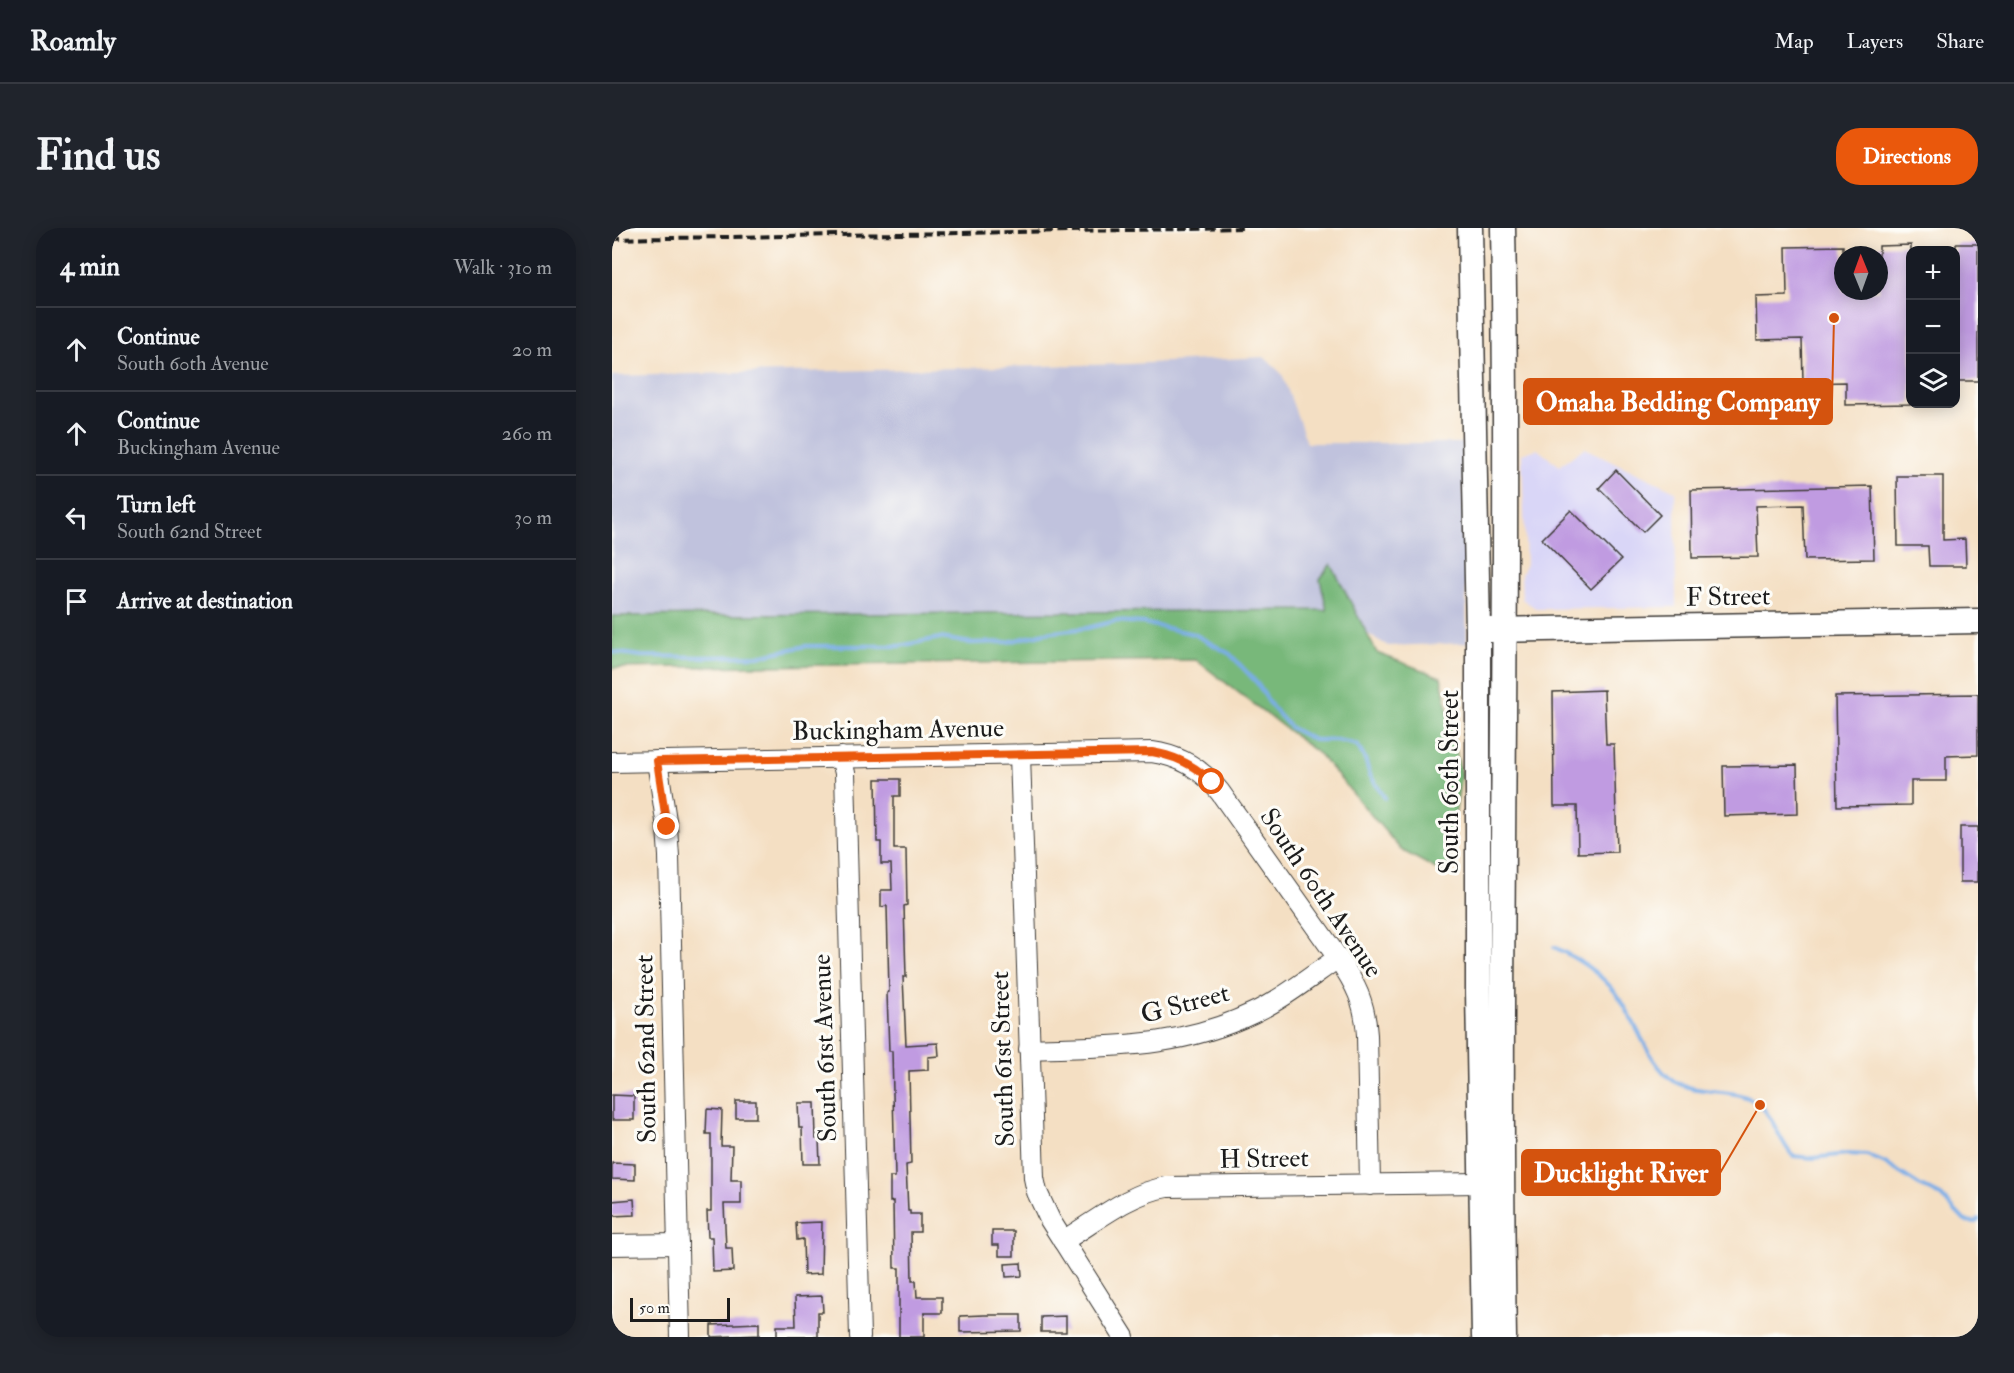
<!DOCTYPE html>
<meta charset="utf-8">
<style>
body{margin:0;font-family:"IM FELL Double Pica",serif;background:#20242c;color:#f1f3f6}
.controls{position:absolute;right:18px;top:18px;display:grid;overflow:hidden;border-radius:12px;box-shadow:0 3px 15px #0003}
.controls button{width:54px;height:54px;display:grid;place-items:center;padding:0;border:0;border-bottom:2px solid #363941;background:#171b24;color:#f1f3f6;font:30px sans-serif}
.compass{position:absolute;left:1222px;top:18px;width:54px;height:54px;border-radius:50%;background:#171b24;box-shadow:0 3px 15px #0003;rotate:359deg}
.scale{position:absolute;left:18px;bottom:15px;width:100px;box-sizing:border-box;padding-left:6px;border:3px solid #1c1c1c;border-top:0;font-size:16px;line-height:21px;white-space:nowrap;color:#1c1c1c;-webkit-text-stroke:4px #fdfcf7;paint-order:stroke}
.stop{position:absolute;width:18px;height:18px;margin:-14px;border:4px solid #ea580c;border-radius:50%;background:#fff}
.stop.end{background:#ea580c;border-color:#fff;box-shadow:0 2px 6px #0008}
.list{margin:0;padding:0;list-style:none}
h2{display:flex;justify-content:space-between;align-items:center;height:78px;margin:0;padding:0 24px;font-size:26px}
h2 small{font-size:20px;font-weight:400;color:#9ea1a6}
.list li{display:grid;grid-template-columns:39px 1fr auto;gap:18px;align-items:center;box-sizing:border-box;height:84px;padding:0 24px;border-top:2px solid #363941}
.list b{display:block;font-size:22px;white-space:nowrap}
.list p{margin:0;font-size:20px;white-space:nowrap;color:#9ea1a6}
.list em{font-size:20px;font-style:normal;color:#9ea1a6}
.icon{flex:none;width:33px;height:33px;fill:none;stroke:currentColor;stroke-width:2;stroke-linecap:round;stroke-linejoin:round}
.map{position:relative;flex:none;width:1366px;height:1109px;overflow:hidden;border-radius:24px}
header{display:flex;align-items:center;gap:36px;box-sizing:border-box;height:84px;padding:0 30px;background:#171b24;border-bottom:2px solid #363941}
header strong{font-size:28px}
nav{display:flex;gap:33px;margin-inline-start:auto;font-size:21px}
.intro{display:flex;align-items:center;justify-content:space-between;box-sizing:border-box;height:144px;padding:0 36px}
h1{margin:0;font-size:42px}
.button{padding:15px 27px;border-radius:24px;background:#ea580c;color:#fff;font-size:21px;font-weight:700}
main{display:flex;gap:36px;padding:0 36px}
aside{flex:1;background:#171b24;border-radius:24px;box-shadow:0 3px 15px #0003}
.map>svg:first-child{display:block}
.built{fill:#d9d6f7}
.industrial{fill:#c0c2dd}
.forest{fill:#78b87a;stroke:#4a6a4b;stroke-width:1.5}
.lines{fill:none;stroke-linecap:round;stroke-linejoin:round}
.stream{stroke:#7aade7;stroke-width:4}
.building{fill:#c09be1}
.minor-casing{stroke:#3c3935;stroke-width:22}
.major-casing{stroke:#3c3935;stroke-width:27}
.minor{stroke:#fff;stroke-width:20}
.major{stroke:#fff;stroke-width:24}
.rail{stroke:#1c1c1c;stroke-width:4;stroke-dasharray:9 4.5;stroke-linecap:butt}
.route{stroke:#ea580c;stroke-width:8}
.labels{text-anchor:middle;dominant-baseline:central;stroke-width:6;stroke-linejoin:round;paint-order:stroke}
.street-label{font-size:26px;fill:#1c1c1c;stroke:#fdfcf7}
.leader{fill:none;stroke:#d4530e;stroke-width:2}
.callout-dot{fill:#d4530e;stroke:#fdfcf7;stroke-width:2}
.callout{fill:#d4530e;stroke:#d4530e;stroke-width:2}
.callout-label{font-size:27px;text-anchor:middle;font-weight:bold;fill:#fff}
</style>
<header>
<strong>Roamly</strong>
<nav><a>Map</a><a>Layers</a><a>Share</a></nav>
</header>
<div class="intro"><h1>Find us</h1><a class="button">Directions</a></div>
<main>
<aside>
<h2>4 min<small>Walk · 310 m</small></h2>
<ul class="list">
<li><svg class="icon" aria-label="ahead" viewBox="0 0 24 24"><path d="M12 20V5M6 11l6-6 6 6"/></svg><div><b>Continue</b><p>South 60th Avenue</p></div><em>20 m</em></li>
<li><svg class="icon" aria-label="ahead" viewBox="0 0 24 24"><path d="M12 20V5M6 11l6-6 6 6"/></svg><div><b>Continue</b><p>Buckingham Avenue</p></div><em>260 m</em></li>
<li><svg class="icon" aria-label="left" viewBox="0 0 24 24"><path d="M17 20v-9H6M10 6l-5 5 5 5"/></svg><div><b>Turn left</b><p>South 62nd Street</p></div><em>30 m</em></li>
<li><svg class="icon" aria-label="arrive" viewBox="0 0 24 24"><path d="M6 21V4h12l-3 4 3 4H6"/></svg><div><b>Arrive at destination</b></div></li>
</ul>
</aside>
<div class="map">
<svg width="1366" height="1109" viewBox="0 0 1366 1109">
<rect width="100%" height="100%" fill="#fdfcf7"/>
<filter id="ink" filterUnits="userSpaceOnUse"><feTurbulence type="fractalNoise" baseFrequency=".0167" numOctaves="2"/><feDisplacementMap in="SourceGraphic" scale="12" xChannelSelector="R" yChannelSelector="G"/><feConvolveMatrix kernelMatrix="1 2 1 2 8 2 1 2 1" color-interpolation-filters="sRGB"/></filter>
<filter id="wash" filterUnits="userSpaceOnUse"><feTurbulence type="fractalNoise" baseFrequency=".008" numOctaves="4" result="noise"/><feDisplacementMap in="SourceGraphic" scale="24" xChannelSelector="R" yChannelSelector="G"/><feGaussianBlur stdDeviation="1.35" result="paint"/><feColorMatrix in="noise" values="0 0 0 0 0 0 0 0 0 0 0 0 0 0 0 0 0 1.4 0 .05"/><feComposite in="paint" operator="in"/></filter>
<g filter="url(#wash)">
<rect width="100%" height="100%" fill="#f4dfc3"/>
<!-- built -->
<path class="built" d="M972,220L1063,263L1064,379L925,381L910,371L909,347L914,336L910,226L925,221L947,238Z"/>
<!-- industrial -->
<path class="industrial" d="M652,129L670,146L695,215H851L855,415L776,418L716,382L0,388V148L517,136Z"/>
<!-- forest -->
<path class="forest" d="M719,336L765,425L829,449L849,547L835,647L789,622L708,527L584,432L0,440V388L715,382L708,351Z"/>
<g class="lines">
<!-- stream -->
<g class="stream">
<path d="M0,424L29,428L90,429L146,428L194,418H287L328,410L359,415L396,414L433,405L475,400L504,393L531,395L582,406L618,426L645,455L660,479L679,500L702,512H725L745,517L753,531L758,547L773,570"/>
<path d="M942,719C966,731 987,744 1004,765C1023,790 1037,838 1062,853C1087,869 1127,857 1149,878C1163,892 1167,913 1181,928L1201,930L1235,926L1255,927L1273,935L1307,957L1329,968L1353,993L1363,994L1366,991"/>
</g>
</g>
<g id="blocks">
<!-- building -->
<g class="building">
<rect x="1344" y="16" width="22" height="137"/>
<path d="M1299,17V176L1234,177V154L1191,155L1190,111L1145,112L1144,69L1175,68L1174,19L1231,18V63H1267V18Z"/>
<path d="M1004,242L1048,287L1031,304L987,260Z"/>
<path d="M1285,248H1331V312L1353,311L1354,338H1317L1316,318H1286Z"/>
<path d="M1260,258L1262,331L1193,332L1191,277L1144,278L1146,329L1080,330L1079,262Z"/>
<path d="M959,282L1009,332L979,361L930,311Z"/>
<path d="M992,462L994,516H1002L1005,624L966,625L965,578H942L941,464Z"/>
<path d="M1366,466V527L1334,528V553H1299V577L1225,578L1223,468Z"/>
<path d="M1185,537L1186,586L1112,588L1111,538Z"/>
<path d="M264,551H288V568H282V621H294L295,677L292,678L294,749H291L294,817L326,815L327,828L316,829V842L297,843L299,936L294,937L296,983H298V986H308V1004H299L300,1053H304L305,1069H330V1085H312V1109H287V1040H282L281,973L278,974V949H283L280,823H277L275,765L277,764L275,678L269,679V662H280L279,636H269V614H265Z"/>
<rect x="1348" y="599" width="18" height="55"/>
<path d="M0,867L22,868V892H0Z"/>
<rect x="124" y="873" width="20" height="17"/>
<path d="M186,875H203L204,911H207L208,936H191L190,900H187Z"/>
<path d="M95,881L110,882L109,918H120L119,952H129V976H112L114,1020H120L121,1043L101,1044L100,1009H96L95,983H99V906H94Z"/>
<path d="M0,935L23,936V952L0,951Z"/>
<path d="M22,971L23,987L0,988V973Z"/>
<path d="M210,994L209,1046L192,1047L191,1011L185,1012L184,995Z"/>
<path d="M380,1003H402V1028H387V1017H380Z"/>
<path d="M409,1035L410,1048L394,1049L393,1036Z"/>
<path d="M210,1068L211,1084H206V1109H165V1098H184L183,1069Z"/>
<path d="M373,1087H409V1103L348,1104V1088Z"/>
<path d="M454,1088V1104H429V1089Z"/>
<path d="M147,1095V1107L99,1109V1097Z"/>
</g>
</g>
</g>
<g filter="url(#ink)">
<use href="#blocks" fill-opacity="0" stroke="#3c3935" stroke-width="1.5"/>
<g class="lines">
<defs>
<g id="minor">
<path d="M408,527L422,950L425,964L438,992L512,1109"/>
<path d="M229,529L233,545L248,1109"/>
<path d="M45,533L55,599L57,628L68,1109"/>
<path d="M0,534L540,524C569,528 590,541 608,564L726,730C744,757 753,774 755,807L758,957"/>
<path d="M417,821C498,818 566,821 641,785C671,771 698,749 726,730"/>
<path d="M451,1013C483,994 517,965 555,959L869,955"/>
<path d="M0,1017L66,1016"/>
</g>
<g id="major">
<path d="M858,0L866,402V763L872,1109"/>
<path d="M891,0C898,370 885,739 892,1109"/>
<path d="M878,402L1366,393"/>
</g>
</defs>
<!-- minor casing -->
<use href="#minor" class="minor-casing"/>
<!-- major casing -->
<use href="#major" class="major-casing"/>
<!-- minor -->
<use href="#minor" class="minor"/>
<!-- major -->
<use href="#major" class="major"/>
<!-- rail -->
<path class="rail" d="M0,11L632,0"/>
</g>
</g>
<g class="lines" filter="url(#ink)">
<!-- route -->
<path class="route" d="M55,599L45,533L540,524C564,528 583,537 600,554"/>
</g>
<g class="labels">
<!-- street labels -->
<g class="street-label">
<text transform="translate(1116 369) rotate(-1)">F Street</text>
<text transform="translate(286 502) rotate(-1)">Buckingham Avenue</text>
<text transform="translate(838 554) rotate(-90)">South 60th Street</text>
<text transform="translate(709 665) rotate(56)">South 60th Avenue</text>
<text transform="translate(573 776) rotate(-15)">G Street</text>
<text transform="translate(213 820) rotate(-92)">South 61st Avenue</text>
<text transform="translate(34 821) rotate(-91)">South 62nd Street</text>
<text transform="translate(391 831) rotate(-92)">South 61st Street</text>
<text transform="translate(652 931) rotate(-1)">H Street</text>
</g>
</g>
<!-- callouts -->
<path class="leader" d="M1222 90L1220 174M1148 877L1108 945"/>
<g class="callout-dot">
<circle cx="1222" cy="90" r="6"/>
<circle cx="1148" cy="877" r="6"/>
</g>
<g class="callout">
<rect x="912" y="151" width="308" height="45" rx="6"/>
<rect x="910" y="922" width="198" height="45" rx="6"/>
</g>
<g class="callout-label">
<text x="1066" y="183">Omaha Bedding Company</text>
<text x="1009" y="954">Ducklight River</text>
</g>
</svg>
<div class="controls">
<button>+</button>
<button>−</button>
<button><svg class="icon" aria-label="layers" viewBox="0 0 24 24"><path d="M12 4l9 5-9 5-9-5zM3 14l9 5 9-5"/></svg></button>
</div>
<svg class="compass" viewBox="-18 -18 36 36"><path d="M0-13l5 13h-10z" fill="#e53935"/><path d="M0 13l5-13h-10z" fill="#9ea1a6"/></svg>
<div class="scale">50 m</div>
<div class="stop" style="left:600px;top:554px"></div>
<div class="stop end" style="left:55px;top:599px"></div>
</div>
</main>
